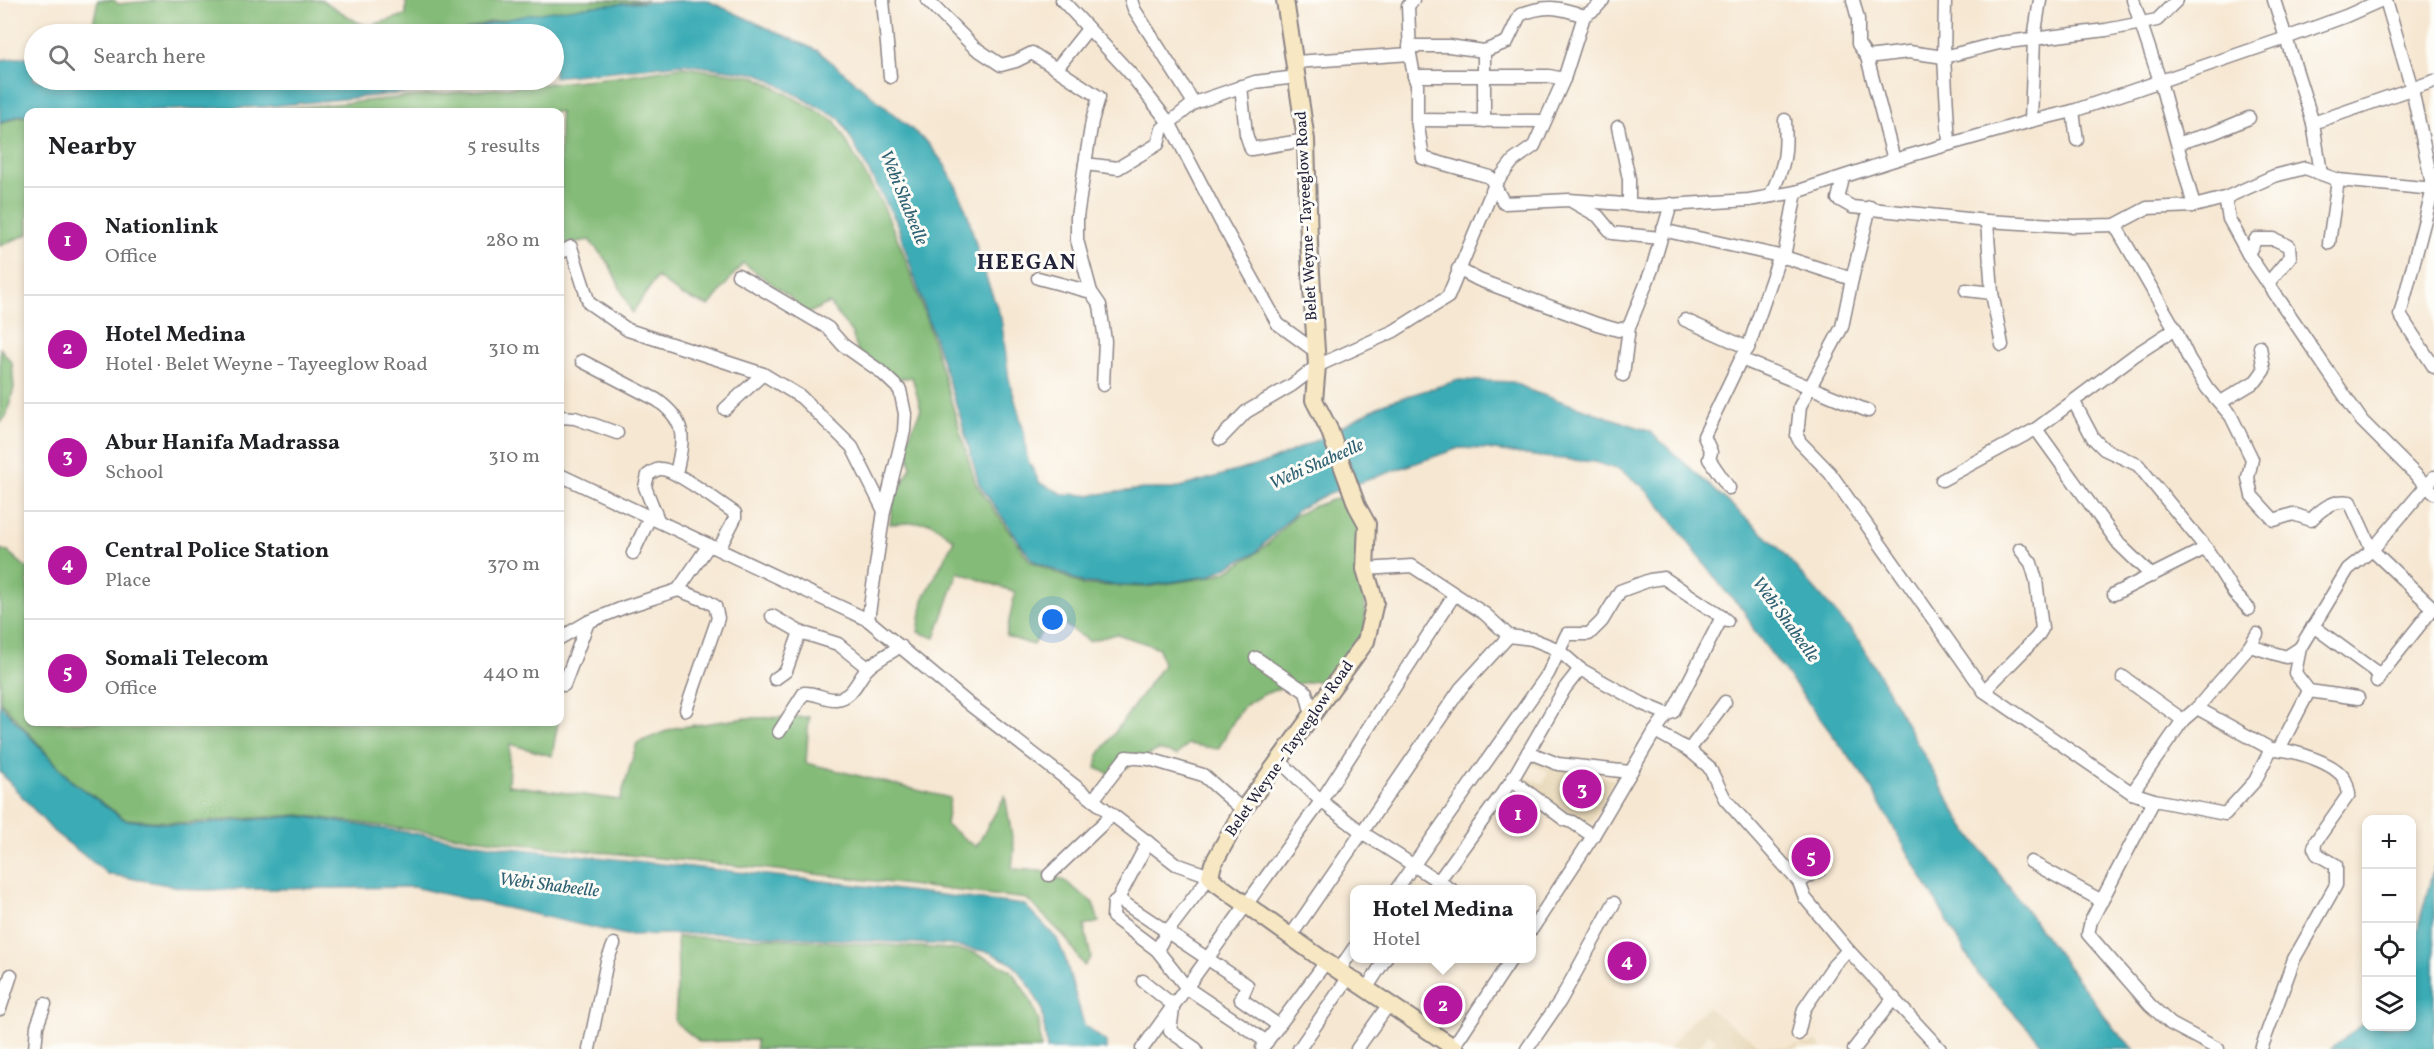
<!DOCTYPE html>
<meta charset="utf-8">
<style>
body{margin:0;font-family:Vollkorn,serif;background:#f2f2f2;color:#202124}
.controls{position:absolute;right:18px;bottom:18px;display:grid;overflow:hidden;border-radius:12px;box-shadow:0 3px 9px #0003}
.controls button{width:54px;height:54px;display:grid;place-items:center;padding:0;border:0;border-bottom:2px solid #e0e0e0;background:#fff;color:#202124;font:30px sans-serif}
.you{position:absolute;left:1053px;top:620px;width:21px;height:21px;margin:-15px;border:4px solid #fff;border-radius:50%;background:#1a73e8;box-shadow:0 0 0 9px #1a73e833}
.badge{display:grid;place-items:center;width:39px;height:39px;border-radius:50%;background:#b5179e;color:#fff;font-size:20px;font-weight:700}
.pin{position:absolute;translate:-50% -50%;border:3px solid #fff;box-shadow:0 2px 6px #0006}
.popup{position:absolute;left:1350px;top:885px;width:186px;height:78px;box-sizing:border-box;display:grid;place-content:center;border-radius:12px;background:#fff;filter:drop-shadow(0 2px 4px #0005);font-size:20px;white-space:nowrap;color:#757577}
.popup b{font-size:22px;color:#202124}
.popup::after{content:'';position:absolute;left:50%;top:100%;margin-left:-12px;border:12px solid transparent;border-top-color:#fff}
.list{margin:0;padding:0;list-style:none}
h2{display:flex;justify-content:space-between;align-items:center;height:78px;margin:0;padding:0 24px;font-size:26px}
h2 small{font-size:20px;font-weight:400;color:#757577}
.list li{display:grid;grid-template-columns:39px 1fr auto;gap:18px;align-items:center;box-sizing:border-box;height:108px;padding:0 24px;border-top:2px solid #e0e0e0}
.list b{display:block;font-size:22px;white-space:nowrap}
.list p{margin:0;font-size:20px;white-space:nowrap;color:#757577}
.list em{font-size:20px;font-style:normal;color:#757577}
.icon{flex:none;width:33px;height:33px;fill:none;stroke:currentColor;stroke-width:2;stroke-linecap:round;stroke-linejoin:round}
.map{position:relative;flex:none;width:2434px;height:1049px;overflow:hidden}
.search{position:absolute;background:#fff;box-shadow:0 3px 9px #0003;left:24px;top:24px;width:540px;height:66px;display:flex;align-items:center;gap:15px;box-sizing:border-box;padding:0 21px;border-radius:33px;color:#757577;font-size:22px}
.panel{position:absolute;background:#fff;box-shadow:0 3px 9px #0003;left:24px;top:108px;width:540px;height:618px;border-radius:12px}
.map>svg:first-child{display:block}
.built{fill:#e8d9ba;fill-rule:evenodd}
.forest{fill:#84bb78;stroke:#536e5a;stroke-width:1.5}
.water{fill:#3bacb5;stroke:#2e6778;stroke-width:1.5}
.lines{fill:none;stroke-linecap:round;stroke-linejoin:round}
.minor-casing{stroke:#8c8486;stroke-width:15}
.secondary-casing{stroke:#8c8486;stroke-width:20}
.minor{stroke:#fff;stroke-width:12}
.secondary{stroke:#f7e8c3;stroke-width:16}
.labels{text-anchor:middle;dominant-baseline:central;stroke-width:6;stroke-linejoin:round;paint-order:stroke}
.street-label{font-size:16px;fill:#22223b;stroke:#fdfcf7}
.water-label{font-size:18px;font-style:italic;fill:#2d6072;stroke:#fdfcf7}
.district-label{font-size:22px;font-weight:bold;letter-spacing:1.5px;fill:#22223b;stroke:#fdfcf7}
</style>
<div class="map">
<svg width="2434" height="1049" viewBox="0 0 2434 1049">
<rect width="100%" height="100%" fill="#fdfcf7"/>
<filter id="ink" filterUnits="userSpaceOnUse"><feTurbulence type="fractalNoise" baseFrequency=".0167" numOctaves="2"/><feDisplacementMap in="SourceGraphic" scale="12" xChannelSelector="R" yChannelSelector="G"/><feConvolveMatrix kernelMatrix="1 2 1 2 8 2 1 2 1" color-interpolation-filters="sRGB"/></filter>
<filter id="wash" filterUnits="userSpaceOnUse"><feTurbulence type="fractalNoise" baseFrequency=".008" numOctaves="4" result="noise"/><feDisplacementMap in="SourceGraphic" scale="24" xChannelSelector="R" yChannelSelector="G"/><feGaussianBlur stdDeviation="1.35" result="paint"/><feColorMatrix in="noise" values="0 0 0 0 0 0 0 0 0 0 0 0 0 0 0 0 0 1.4 0 .05"/><feComposite in="paint" operator="in"/></filter>
<g filter="url(#wash)">
<rect width="100%" height="100%" fill="#f6e7d2"/>
<!-- built -->
<g class="built">
<path d="M1532,755L1553,766L1614,780L1592,822L1571,816L1563,818L1516,782ZM1530,764L1548,771L1543,784L1525,777Z"/>
<path d="M1707,1007L1761,1046L1786,1047L1817,1042L1824,1049L1798,1046L1797,1049H1710L1716,1039L1708,1034L1698,1049H1668L1691,1021Z"/>
</g>
<!-- forest -->
<g class="forest">
<path d="M98,0H114L118,4L160,0H322L357,22L369,26L406,15V0H647L489,22L455,34H91Z"/>
<path d="M682,67L757,77L835,121L884,208L902,249L927,321L976,484L1030,561L1083,585L1146,587L1210,577L1227,571L1254,555L1269,543L1294,516L1312,507L1347,495L1362,525L1366,637L1338,678C1309,681 1265,687 1243,708C1233,718 1226,737 1218,749L1188,744L1177,755L1158,750L1112,775L1096,768L1098,756L1163,665L1159,648L1117,634L1089,641L1052,616L1033,645L1006,636L1015,592L958,572L935,638L918,632L923,600L954,540L930,522L890,524L893,500L911,467L907,441L921,409L912,377L894,380L858,352L852,333L829,303L807,314L790,297L743,263L709,306L681,295L657,277L632,313L609,264L589,240L560,245V112H251L615,77Z"/>
<path d="M28,116V234L0,246V124L19,117Z"/>
<path d="M0,348L12,363L14,388L6,417L0,422Z"/>
<path d="M0,549L8,552L28,569V722H558L552,756L510,744L508,785L620,800L637,743L674,728L746,718L809,717L806,763L950,798L946,825L976,847L1005,796L1014,849L1012,869L1042,871L1065,881L1093,903L1099,922L1084,926L1091,957L1084,966L1065,937L1027,899L815,874L511,843L299,815L184,823L125,819L71,780L0,701Z"/>
<path d="M677,937L772,938L950,949L973,952L1011,970L1030,999L1039,1022L1041,1049H756V1040L700,1042L675,1022L678,972Z"/>
</g>
<!-- water -->
<g class="water">
<path d="M706,0L818,51L928,143L944,164L957,188L968,215L982,267L1001,318L1009,379L1024,432L1027,458L1040,483L1063,494L1090,495L1144,489H1173L1268,462L1317,440L1385,403L1459,380L1513,382L1534,392L1649,431L1777,546L1860,641L1963,825L2115,1030L2134,1049H2047L1978,974L1865,778L1755,632L1743,609L1725,591L1660,505L1642,486L1620,470L1594,462L1541,457L1487,449L1459,448L1327,494L1299,509L1255,553L1209,576L1146,586L1083,583L1032,560L979,484L960,416L896,221L840,119L759,74L683,64L554,77V34H455C531,7 625,2 706,0Z"/>
<path d="M34,56V80H532L263,107L111,112H28V115H19L0,123V60Z"/>
<path d="M0,704L71,781L125,820L185,825L300,816L510,848L814,880L1025,905L1057,939L1065,958L1084,1025L1106,1042L1107,1049H1047L1042,1009L1029,985L1013,964L989,952L949,945L717,933L626,935L413,887L196,890L108,874L54,832L0,772Z"/>
<path d="M2434,867V1049H2331L2366,1021V1026H2412V949Z"/>
</g>
</g>
<g filter="url(#ink)">
<g class="lines">
<defs>
<g id="minor">
<path d="M883,0L890,77"/>
<path d="M927,0L974,47L1001,65L1016,61L1032,53L1099,97L1092,121L1085,164L1118,168L1158,144L1162,129L1194,103L1255,82L1297,77"/>
<path d="M1062,0L1129,72L1170,124L1220,220L1278,324L1315,351"/>
<path d="M1131,0L1134,9L1194,103"/>
<path d="M1413,0L1408,6L1410,54L1414,76L1417,84V120L1423,158L1490,177L1504,203L1569,200L1652,206L1749,200L1796,192L1894,160L2031,121L2073,111L2286,38L2346,16L2382,0"/>
<path d="M1853,0L1858,19V44L1867,57L1894,160"/>
<path d="M1945,0L1944,57L1949,144"/>
<path d="M2133,0L2160,81L2194,206"/>
<path d="M2274,0L2313,123L2321,173"/>
<path d="M2386,0L2412,89L2433,189L2400,315L2434,367"/>
<path d="M1409,46H1449L1484,51L1507,42L1520,15C1544,4 1560,7 1584,16"/>
<path d="M1867,57L1909,52L1944,57L1999,43L2106,30L2157,20L2177,0"/>
<path d="M1296,62L1410,54"/>
<path d="M1057,68L1088,29"/>
<path d="M1414,76H1549L1564,79"/>
<path d="M1241,86L1246,134L1251,149L1306,140"/>
<path d="M2073,111L2077,140"/>
<path d="M1417,120L1544,121"/>
<path d="M1484,121V51"/>
<path d="M2031,121L2034,38L2040,0"/>
<path d="M2313,123L2434,81"/>
<path d="M1618,127L1629,179V205"/>
<path d="M2178,143L2213,133L2249,118"/>
<path d="M1085,164L1077,217V240L1091,292L1100,305L1105,341L1103,385"/>
<path d="M1843,178L1838,199L1852,207L1987,221L2072,226L2115,225L2147,208L2194,206L2225,198L2274,176L2305,168L2338,180L2434,189"/>
<path d="M1770,196C1785,166 1787,153 1785,120"/>
<path d="M2225,198L2229,219L2248,254L2362,421L2434,493"/>
<path d="M1573,202L1598,216L1612,233L1660,238"/>
<path d="M1870,207L1852,279L1842,327L1800,406L1797,436L1800,442L1830,473L1984,691L2132,793L2154,800L2225,814L2255,781L2271,749C2291,749 2335,762 2345,780C2347,784 2348,789 2349,794L2316,841L2314,848L2317,854L2336,865V885L2294,959L2261,1049"/>
<path d="M1987,221L1992,293L2002,345"/>
<path d="M2115,225L2175,329L2189,359L2207,388L2231,416L2252,459L2248,478L2252,496L2274,520L2293,514L2311,520C2321,509 2335,499 2350,502L2372,550L2348,569L2300,648L2295,673L2309,691L2358,698"/>
<path d="M1662,230L1784,257L1852,279"/>
<path d="M2329,243L2338,180"/>
<path d="M560,253L571,247L589,303L628,330L763,374L801,397L852,447L884,511"/>
<path d="M2248,254L2256,239H2274L2289,246L2290,257L2269,282"/>
<path d="M1458,269L1479,280L1597,324L1618,330L1629,327"/>
<path d="M738,275L828,328L843,345L880,371L900,390L905,414L904,431L884,511L868,620"/>
<path d="M1038,278L1091,292"/>
<path d="M1966,290L1992,293"/>
<path d="M1685,320L1748,348"/>
<path d="M1741,359L1868,411"/>
<path d="M582,361L657,400C689,423 683,440 676,474"/>
<path d="M1623,375L1629,327L1652,269L1671,204"/>
<path d="M2074,402L2093,438L2104,449L2138,465L2206,548L2234,593L2249,609"/>
<path d="M2221,402L2256,381L2264,370L2260,347"/>
<path d="M725,409L763,374"/>
<path d="M560,417L575,418L617,433"/>
<path d="M2036,429L2119,544L2152,576"/>
<path d="M1220,439L1246,412L1292,385L1317,366L1394,331L1448,297L1495,184L1513,161L1534,146L1564,79L1584,16L1595,9L1603,0"/>
<path d="M560,475L868,620L969,704L1176,864L1210,876L1167,932L1157,950"/>
<path d="M1942,480L2036,429L2135,355L2175,329"/>
<path d="M1729,488L1709,459L1711,452L1704,436L1741,359L1748,348L1778,261L1784,257L1796,192"/>
<path d="M658,520L645,487L648,475C652,472 656,469 661,469C675,469 721,504 735,513V518L719,549"/>
<path d="M633,553L650,517"/>
<path d="M1365,569L1412,566L1485,614L1509,636L1532,639L1557,649L1580,669L1643,704L1667,714"/>
<path d="M678,590L707,601L715,606L718,618L686,710"/>
<path d="M2114,594L2206,548"/>
<path d="M2433,608L2372,550L2434,477"/>
<path d="M772,616L800,632L838,644L868,668"/>
<path d="M2313,626L2380,675"/>
<path d="M560,638L588,622L625,607L678,590L709,545"/>
<path d="M2250,646L2286,657L2300,648"/>
<path d="M1256,658L1306,692L1312,715"/>
<path d="M2123,677L2183,720"/>
<path d="M775,679L786,671L800,632"/>
<path d="M2377,681L2380,675L2434,607"/>
<path d="M564,685L588,622"/>
<path d="M1984,691L2037,637L2042,629L2036,580L2031,563L2020,549"/>
<path d="M2197,708L2271,749"/>
<path d="M1655,731L1689,750L1709,767L1725,799L1799,882L1805,898L1848,950L1940,1049"/>
<path d="M779,732L804,693C815,692 825,700 836,699C854,698 858,677 869,667C878,659 890,653 901,646"/>
<path d="M2279,749L2309,691"/>
<path d="M1689,750L1725,702"/>
<path d="M1528,752L1558,764L1630,772"/>
<path d="M1280,761L1321,801L1363,833L1452,890"/>
<path d="M1512,780L1565,820L1572,822L1593,836"/>
<path d="M2132,793L2183,720L2197,708L2250,646L2257,634"/>
<path d="M1093,800L1126,757L1149,759L1203,775L1243,810"/>
<path d="M2154,800L2091,921L2088,934L2150,1005L2171,1024L2218,1049"/>
<path d="M1148,842L1118,899L1114,902L1113,917L1157,950L1187,988L1267,1042"/>
<path d="M2031,862L2102,901"/>
<path d="M1049,875L1112,815"/>
<path d="M1799,882L1821,869"/>
<path d="M1396,890L1548,674L1567,634H1589L1602,621L1620,591L1650,580L1664,578L1722,617"/>
<path d="M1432,890L1512,780L1565,688L1580,669"/>
<path d="M1118,899L1247,985L1241,999L1278,1025"/>
<path d="M1532,929L1593,836L1655,731L1667,714L1673,712L1722,617L1727,621"/>
<path d="M1290,937L1461,688L1509,636"/>
<path d="M1339,970L1354,948"/>
<path d="M1143,981L1173,1005"/>
<path d="M1366,989L1386,958"/>
<path d="M0,1009L11,975"/>
<path d="M1173,1009L1170,1031L1196,1049"/>
<path d="M1798,1034L1804,1009L1834,965L1848,950"/>
<path d="M1453,1047L1512,958"/>
<path d="M1262,1048L1326,962"/>
<path d="M35,1049L37,1026L45,1004"/>
<path d="M589,1049L607,961L614,944"/>
<path d="M1142,1049L1321,801L1454,595"/>
<path d="M1299,1049L1349,977"/>
<path d="M1357,1049L1389,1004"/>
<path d="M1527,1049L1560,1001L1614,903"/>
<path d="M1854,1049L1894,998"/>
</g>
<path id="secondary" d="M1285,0L1306,140L1309,242L1317,366L1314,400L1329,429L1357,506L1367,524L1365,569L1375,602L1366,641L1243,810L1213,864L1210,876L1216,883L1326,962L1456,1049"/>
</defs>
<!-- minor casing -->
<use href="#minor" class="minor-casing"/>
<!-- secondary casing -->
<use href="#secondary" class="secondary-casing"/>
<!-- minor -->
<use href="#minor" class="minor"/>
<!-- secondary -->
<use href="#secondary" class="secondary"/>
</g>
</g>
<g class="labels">
<!-- street labels -->
<g class="street-label">
<text transform="translate(1307 216) rotate(-93)">Belet Weyne - Tayeeglow Road</text>
<text transform="translate(1290 749) rotate(-55)">Belet Weyne - Tayeeglow Road</text>
</g>
<!-- water labels -->
<g class="water-label">
<text transform="translate(903 198) rotate(68)">Webi Shabeelle</text>
<text transform="translate(1317 465) rotate(-24)">Webi Shabeelle</text>
<text transform="translate(1785 620) rotate(54)">Webi Shabeelle</text>
<text transform="translate(549 886) rotate(7)">Webi Shabeelle</text>
</g>
<!-- district labels -->
<g class="district-label">
<text x="1027" y="263">HEEGAN</text>
</g>
</g>
</svg>
<div class="controls">
<button>+</button>
<button>−</button>
<button><svg class="icon" aria-label="locate" viewBox="0 0 24 24"><circle cx="12" cy="12" r="6"/><path d="M12 2v4M12 18v4M2 12h4M18 12h4"/></svg></button>
<button><svg class="icon" aria-label="layers" viewBox="0 0 24 24"><path d="M12 4l9 5-9 5-9-5zM3 14l9 5 9-5"/></svg></button>
</div>
<div class="you"></div>
<div class="pin badge" style="left:1518px;top:814px">1</div>
<div class="pin badge" style="left:1443px;top:1005px">2</div>
<div class="popup"><b>Hotel Medina</b>Hotel</div>
<div class="pin badge" style="left:1582px;top:789px">3</div>
<div class="pin badge" style="left:1627px;top:961px">4</div>
<div class="pin badge" style="left:1811px;top:857px">5</div>
<div class="search"><svg class="icon" aria-label="search" viewBox="0 0 24 24"><circle cx="10" cy="10" r="6"/><path d="M15 15l6 6"/></svg>Search here</div>
<section class="panel">
<h2>Nearby<small>5 results</small></h2>
<ul class="list">
<li><span class="badge">1</span><div><b>Nationlink</b><p>Office</p></div><em>280 m</em></li>
<li><span class="badge">2</span><div><b>Hotel Medina</b><p>Hotel · Belet Weyne - Tayeeglow Road</p></div><em>310 m</em></li>
<li><span class="badge">3</span><div><b>Abur Hanifa Madrassa</b><p>School</p></div><em>310 m</em></li>
<li><span class="badge">4</span><div><b>Central Police Station</b><p>Place</p></div><em>370 m</em></li>
<li><span class="badge">5</span><div><b>Somali Telecom</b><p>Office</p></div><em>440 m</em></li>
</ul>
</section>
</div>
